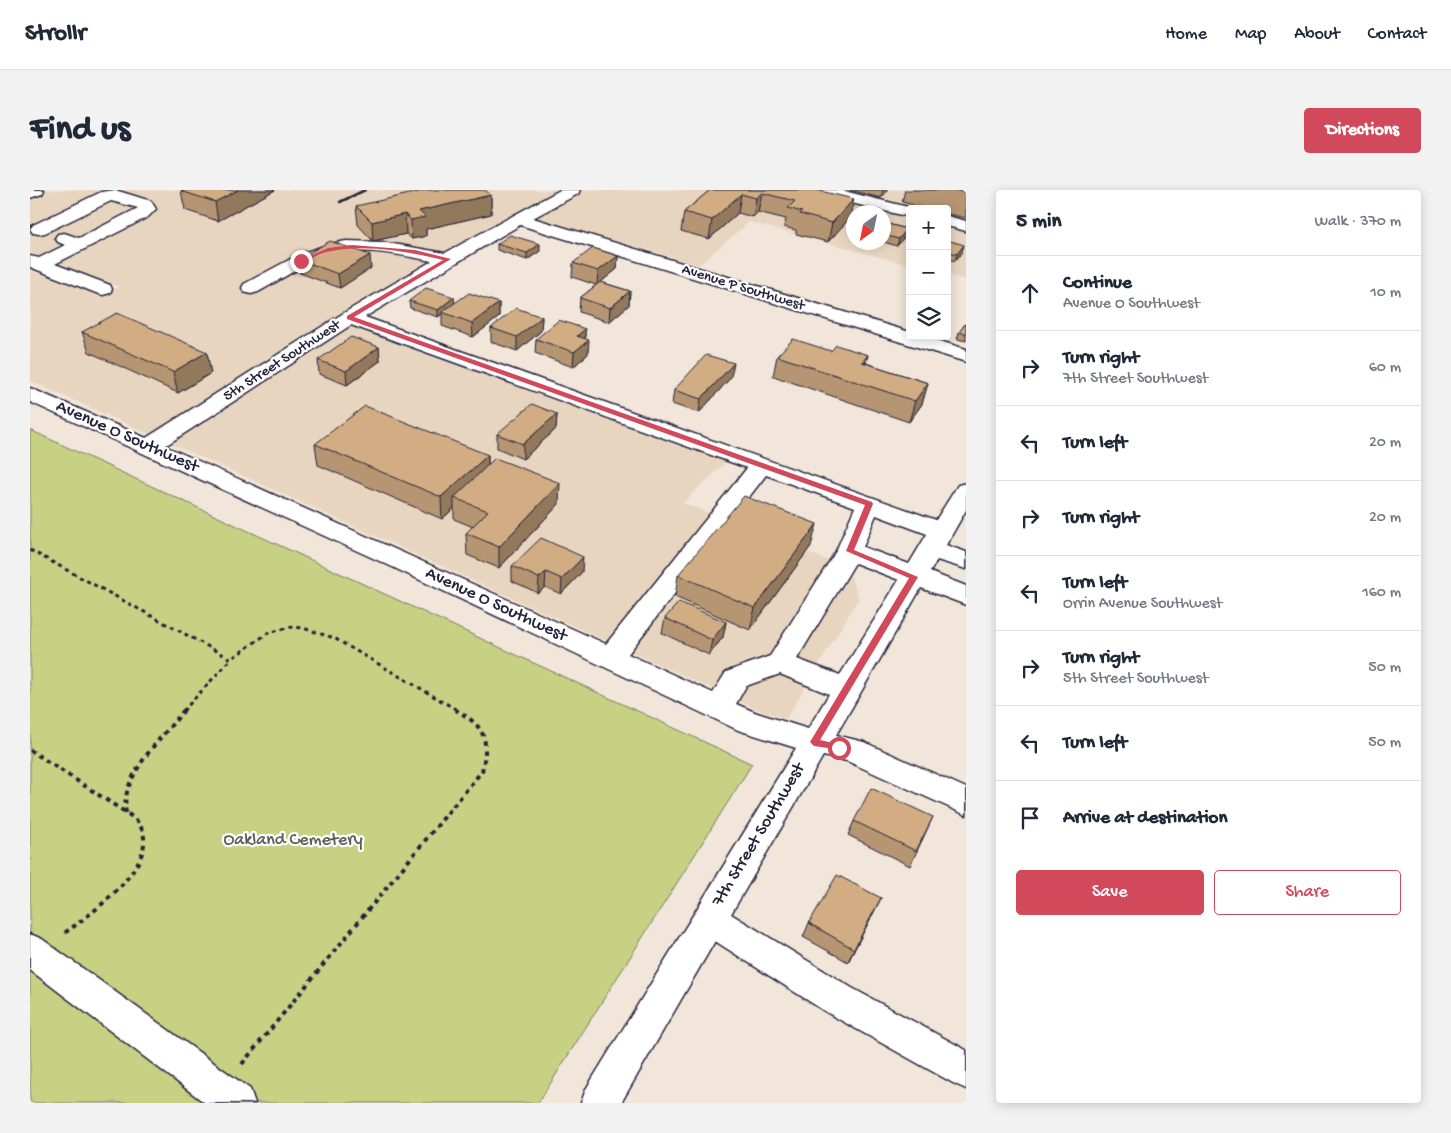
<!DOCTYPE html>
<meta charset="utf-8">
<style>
body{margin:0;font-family:"Gochi Hand",sans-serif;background:#f2f2f3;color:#1f2937}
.controls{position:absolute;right:15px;top:15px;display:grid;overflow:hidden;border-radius:5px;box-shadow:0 2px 12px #0003}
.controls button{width:45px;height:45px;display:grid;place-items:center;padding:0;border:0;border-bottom:1px solid #e0e1e3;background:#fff;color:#1f2937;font:25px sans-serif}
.compass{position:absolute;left:816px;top:15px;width:45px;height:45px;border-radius:50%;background:#fff;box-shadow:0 2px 12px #0003;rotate:213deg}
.stop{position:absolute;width:15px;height:15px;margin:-11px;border:4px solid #d1495b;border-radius:50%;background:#fff}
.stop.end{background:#d1495b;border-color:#fff;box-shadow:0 1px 5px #0008}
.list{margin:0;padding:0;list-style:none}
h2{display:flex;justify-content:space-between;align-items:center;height:65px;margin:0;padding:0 20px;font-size:21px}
h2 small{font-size:16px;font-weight:400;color:#747a83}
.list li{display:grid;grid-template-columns:32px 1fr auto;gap:15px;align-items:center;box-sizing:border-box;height:75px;padding:0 20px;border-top:1px solid #e0e1e3}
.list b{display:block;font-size:19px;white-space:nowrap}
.list p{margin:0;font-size:16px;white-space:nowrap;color:#747a83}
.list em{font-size:16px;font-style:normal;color:#747a83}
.actions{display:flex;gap:10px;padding:15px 20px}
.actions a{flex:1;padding:11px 0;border:1px solid #d1495b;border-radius:5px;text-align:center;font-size:18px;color:#d1495b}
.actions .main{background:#d1495b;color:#fff}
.icon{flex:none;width:28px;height:28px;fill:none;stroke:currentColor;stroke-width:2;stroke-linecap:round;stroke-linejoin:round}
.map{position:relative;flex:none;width:936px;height:913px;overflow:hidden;border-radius:5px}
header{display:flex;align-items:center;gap:30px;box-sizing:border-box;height:70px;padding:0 25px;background:#fff;border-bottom:1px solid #e0e1e3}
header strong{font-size:24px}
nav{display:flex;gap:28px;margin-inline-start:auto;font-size:18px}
.intro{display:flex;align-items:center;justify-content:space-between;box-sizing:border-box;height:120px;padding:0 30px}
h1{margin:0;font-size:35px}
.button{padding:12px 22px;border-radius:5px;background:#d1495b;color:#fff;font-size:18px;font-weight:700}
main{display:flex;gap:30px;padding:0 30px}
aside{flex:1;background:#fff;border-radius:5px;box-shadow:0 2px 12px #0003}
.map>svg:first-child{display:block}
.built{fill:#e8d5c0;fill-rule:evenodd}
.green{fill:#c6d184;stroke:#747a60}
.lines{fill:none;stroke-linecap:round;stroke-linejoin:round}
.minor-casing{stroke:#22223b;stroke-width:3}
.path-far1{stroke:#22223b;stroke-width:3;stroke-dasharray:4 4;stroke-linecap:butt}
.path{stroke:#22223b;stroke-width:4;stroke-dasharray:4.5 4.5;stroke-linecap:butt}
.minor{fill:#fff;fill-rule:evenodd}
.rail{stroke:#22223b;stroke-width:2.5}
.wall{fill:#b59572;stroke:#22223b}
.shaded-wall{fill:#93795c;stroke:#22223b}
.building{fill:#d2ad84;stroke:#22223b}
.route{fill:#d1495b}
.labels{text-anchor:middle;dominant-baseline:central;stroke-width:4.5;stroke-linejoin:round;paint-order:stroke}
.far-street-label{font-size:15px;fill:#22223b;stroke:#fff}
.street-label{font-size:18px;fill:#22223b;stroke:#fff}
.park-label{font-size:18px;fill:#5b5f55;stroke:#fff}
</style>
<header>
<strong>Strollr</strong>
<nav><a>Home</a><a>Map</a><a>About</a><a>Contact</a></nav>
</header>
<div class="intro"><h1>Find us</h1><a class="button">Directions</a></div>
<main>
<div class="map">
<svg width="936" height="913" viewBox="0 0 936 913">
<rect width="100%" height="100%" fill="#f2e6da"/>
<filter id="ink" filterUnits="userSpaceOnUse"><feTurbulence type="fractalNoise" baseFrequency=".02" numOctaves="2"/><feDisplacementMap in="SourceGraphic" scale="10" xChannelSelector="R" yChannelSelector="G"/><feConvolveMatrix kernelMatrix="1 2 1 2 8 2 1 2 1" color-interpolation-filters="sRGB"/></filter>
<g filter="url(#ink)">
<!-- built -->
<g class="built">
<path d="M0,0H529L318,118L121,245L0,191V80L71,107L89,97L0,63Z"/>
<path d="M554,0H769L880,27V75L719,32L669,75L505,28ZM824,22H854V52H824Z"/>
<path d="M809,0H936V31L917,26V19H886Z"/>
<path d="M917,37L936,41V90L917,85Z"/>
<path d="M320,136L696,272L653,313L817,378L829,408L756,529L731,521L140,253Z"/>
</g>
<!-- green -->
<path class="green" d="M0,240L722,574L508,913H0Z"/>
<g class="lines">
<defs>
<g id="minor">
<path d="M0,0H14L12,4L0,8Z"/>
<path d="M85,0L121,11L126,19L118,27L25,74L80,95L82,99L80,103L73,105L66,103L0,77V66L9,68L35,55L28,52L25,48L28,44L34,43L49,48L108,18L81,11L15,43L9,44L3,43L0,39L3,35L71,2Z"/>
<path d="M530,0H550L548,4L503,28L880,142V146H893L936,159V172L490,35L335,127L906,330L928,295L936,293V320L916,355L936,362V379L907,370L900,382L936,396V415L891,398L806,545L834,552L936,598V625L817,571L793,566L701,724L822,798L936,860V899L923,893L796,822L685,751L591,913H551L556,899L766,558L708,540L356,374L0,212V198L116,248L312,124L402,71C367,64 326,55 292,68C269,76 249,91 228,102L221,104L214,102L212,98L214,94L270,64L300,54L316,51L352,52L415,63ZM321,135L717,278L576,454L135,256ZM736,285L825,317L806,361L740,466L696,482L683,503L598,464ZM846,325L897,344L879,374L833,357ZM825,373L869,390L810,485L767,469ZM750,484L799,504L778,539L727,523L706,514L716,496Z"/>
<path d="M781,0H810L886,19H880V27L783,4Z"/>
<path d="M917,26L936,31V41L917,36Z"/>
<path d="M0,744L12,749L220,899L225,913H175L0,780Z"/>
</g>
</defs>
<!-- minor casing -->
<use href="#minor" class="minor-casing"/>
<!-- path-far1 -->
<g class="path-far1">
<path d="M0,360L201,469L238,443L260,437L273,438L304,448L429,521"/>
<path d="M153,521L201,469"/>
</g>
<!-- path -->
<g class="path">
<path d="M0,560L104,628C143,666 59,726 33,744"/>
<path d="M96,623C89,587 133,547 154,520"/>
<path d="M212,874L452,581C459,549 456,537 426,520"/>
</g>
<!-- minor -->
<use href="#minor" class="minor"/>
<!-- rail -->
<path class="rail" d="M310,12L335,0"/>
</g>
<!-- wall -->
<g class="wall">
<path d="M245,0L188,31L155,20L151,1Z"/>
<path d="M680,0H786L820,28L798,52L766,44V40L754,37L756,29L728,22L723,27L708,23L679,49L651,41L654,22Z"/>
<path d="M820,0H858L851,8Z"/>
<path d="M875,0H936V28L917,24V19H898L872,12Z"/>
<path d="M461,5V24L396,39V46L382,49L376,44L343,51L328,35L326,16Z"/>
<path d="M854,33L877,39L875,46L867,56L854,52Z"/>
<path d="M917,50L932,62L925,71L917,69Z"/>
<path d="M467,54L510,61L497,70L467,60Z"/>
<path d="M588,66L587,79L571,92L600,101L599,115L579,132L549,122L550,108L566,95L542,87L543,73Z"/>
<path d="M268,69L341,78L310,98L270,83Z"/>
<path d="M379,111L425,113H469V127L443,147L412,136V124L408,127L380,118Z"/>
<path d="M512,127L511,141L487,161L461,152V138Z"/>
<path d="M936,133V151L927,149L929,142Z"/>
<path d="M555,139V149L558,164L543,177L505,163L506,149Z"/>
<path d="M52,142L181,183L148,203L59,162Z"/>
<path d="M349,157L350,171L317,195L289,184L288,170Z"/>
<path d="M838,165L836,173L898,193L892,214L879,232L743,186L747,166Z"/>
<path d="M701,187L669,223L642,214L644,200Z"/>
<path d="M527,224L526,239L493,269L467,258V244Z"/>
<path d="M285,254L458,265V275L529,314L469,378L437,365L436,343L443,337L424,329V318L412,329L288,275Z"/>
<path d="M781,356L720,440L645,407L648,385Z"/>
<path d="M482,376L552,382L531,404L515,397L508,403L482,391Z"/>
<path d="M635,428L696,432L693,447L679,465L632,443Z"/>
<path d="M903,627L880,676L818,645L824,631Z"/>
<path d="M851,708L818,772L773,747L779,733Z"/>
</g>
<!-- shaded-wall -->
<g class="shaded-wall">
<path d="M208,0H245L188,31L185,12Z"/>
<path d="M853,0H858L851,8Z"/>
<path d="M732,3L728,22L723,27L726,8Z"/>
<path d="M711,4L708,23L679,49L682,30Z"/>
<path d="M461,5V24L396,39V46L382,49L381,30L389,21Z"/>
<path d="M824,9L820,28L798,52L802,33Z"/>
<path d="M375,24L376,44L343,51L342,32Z"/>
<path d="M877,39L875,46L867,56L869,49Z"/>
<path d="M510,54V61L497,70V63Z"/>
<path d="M934,55L932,62L925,71L927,64Z"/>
<path d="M340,65L341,78L310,98L308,84Z"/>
<path d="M588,66L587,79L567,95L568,81Z"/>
<path d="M600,101L599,115L579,132L580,118Z"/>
<path d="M424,107L425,114L412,122V124L408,127V120Z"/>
<path d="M469,113V127L443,147L442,133Z"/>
<path d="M512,127L511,141L487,161V147Z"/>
<path d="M555,139V153L547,146Z"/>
<path d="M559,150L558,164L543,177L544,162Z"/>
<path d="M349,157L350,171L317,195L316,181Z"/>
<path d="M177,162L181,183L148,203L143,182Z"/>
<path d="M838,165L832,186L827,192L832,172Z"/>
<path d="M704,173L701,187L669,223L671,209Z"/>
<path d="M898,193L892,214L879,232L885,211Z"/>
<path d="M527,224L526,239L493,269V254Z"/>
<path d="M458,265V286L424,308V318L412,329L411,307Z"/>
<path d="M530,293L529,314L469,378V357Z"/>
<path d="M787,334L781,356L720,440L725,418Z"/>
<path d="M553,367L552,382L531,404L532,389Z"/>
<path d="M516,382L515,397L508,403L509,388Z"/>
<path d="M696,432L693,447L679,465L682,450Z"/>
<path d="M851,708L844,722L818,772L824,759Z"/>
</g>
<!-- building -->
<g class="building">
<path d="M154,0H208L185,12L151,1Z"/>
<path d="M397,0H455L461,5L389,21L395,27L381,30L375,24L342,32L326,16Z"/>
<path d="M680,0H786L824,9L802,33L770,24L772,22L758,18L765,11L732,3L726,8L711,4L682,30L654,22Z"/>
<path d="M925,0H936V3Z"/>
<path d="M854,33L877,39L869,49L854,45Z"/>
<path d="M480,45L510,54L497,63L467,54Z"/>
<path d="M917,50L934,55L927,64L917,61Z"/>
<path d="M300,51L340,65L308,84L268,69Z"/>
<path d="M563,58L588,66L568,81L543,73Z"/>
<path d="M570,92L600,101L580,118L550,108Z"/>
<path d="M396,98L424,107L408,120L379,111Z"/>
<path d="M439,103L469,113L442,133L412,122Z"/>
<path d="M486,118L512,127L487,147L461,138Z"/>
<path d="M87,123L177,162L143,182L52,142Z"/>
<path d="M529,130L555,139L547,146L559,150L544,162L506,149Z"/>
<path d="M936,133V144L929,142Z"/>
<path d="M321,147L349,157L316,181L288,170Z"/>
<path d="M763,149L801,161L806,155L838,165L832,172L898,193L885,211L747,166Z"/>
<path d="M676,165L704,173L671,209L644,200Z"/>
<path d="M502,214L527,224L493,254L467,244Z"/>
<path d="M335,216L458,265L411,307L285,254Z"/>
<path d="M465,268L530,293L469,357L436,343L458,321L424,308Z"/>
<path d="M714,306L787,334L725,418L648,385Z"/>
<path d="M511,348L553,367L532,389L516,382L509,388L482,376Z"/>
<path d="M649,412L696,432L682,450L635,428Z"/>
<path d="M841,598L903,627L886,661L824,631Z"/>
<path d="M807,685L851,708L824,759L779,733Z"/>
</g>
</g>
<!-- route -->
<path class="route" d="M322,55L385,60L421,69L324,127L842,312L843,314L824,360L888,387L790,550L812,555V560L784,556L780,552L879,388L816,361L835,315L317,129V126L413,70C382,62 334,54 302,61C292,62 282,68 273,72L269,71L298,58Z"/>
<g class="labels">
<!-- far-street labels -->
<g class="far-street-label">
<text transform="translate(713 98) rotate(17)">Avenue P Southwest</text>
<text transform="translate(252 171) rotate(-33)">5th Street Southwest</text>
</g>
<!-- street labels -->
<g class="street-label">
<text transform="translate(97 247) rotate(24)">Avenue O Southwest</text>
<text transform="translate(466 415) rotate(25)">Avenue O Southwest</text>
<text transform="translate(729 645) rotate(-59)">7th Street Southwest</text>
</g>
<!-- park labels -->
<g class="park-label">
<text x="263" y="650">Oakland Cemetery</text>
</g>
</g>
</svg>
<div class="controls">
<button>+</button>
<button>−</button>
<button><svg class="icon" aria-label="layers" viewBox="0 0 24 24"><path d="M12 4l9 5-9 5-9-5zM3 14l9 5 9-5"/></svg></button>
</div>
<svg class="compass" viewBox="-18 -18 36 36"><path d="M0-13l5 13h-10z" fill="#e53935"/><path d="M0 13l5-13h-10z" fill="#747a83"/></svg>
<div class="stop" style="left:809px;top:558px"></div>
<div class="stop end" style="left:271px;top:71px"></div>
</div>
<aside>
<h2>5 min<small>Walk · 370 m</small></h2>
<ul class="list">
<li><svg class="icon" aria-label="ahead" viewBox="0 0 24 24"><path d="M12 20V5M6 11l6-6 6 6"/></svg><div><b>Continue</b><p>Avenue O Southwest</p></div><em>10 m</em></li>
<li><svg class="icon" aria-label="right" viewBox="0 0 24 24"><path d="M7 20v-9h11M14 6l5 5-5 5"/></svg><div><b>Turn right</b><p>7th Street Southwest</p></div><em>60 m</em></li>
<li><svg class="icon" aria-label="left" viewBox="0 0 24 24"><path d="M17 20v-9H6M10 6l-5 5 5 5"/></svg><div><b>Turn left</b></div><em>20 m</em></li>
<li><svg class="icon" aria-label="right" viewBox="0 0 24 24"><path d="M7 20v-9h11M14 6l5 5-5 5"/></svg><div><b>Turn right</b></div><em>20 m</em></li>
<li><svg class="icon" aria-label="left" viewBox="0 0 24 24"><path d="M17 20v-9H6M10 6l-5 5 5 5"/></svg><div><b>Turn left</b><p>Orrin Avenue Southwest</p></div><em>160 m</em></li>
<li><svg class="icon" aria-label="right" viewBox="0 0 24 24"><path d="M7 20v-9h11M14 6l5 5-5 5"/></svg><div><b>Turn right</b><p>5th Street Southwest</p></div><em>50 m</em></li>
<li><svg class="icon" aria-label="left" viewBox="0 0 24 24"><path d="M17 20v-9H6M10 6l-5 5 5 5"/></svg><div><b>Turn left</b></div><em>50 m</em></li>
<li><svg class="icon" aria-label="arrive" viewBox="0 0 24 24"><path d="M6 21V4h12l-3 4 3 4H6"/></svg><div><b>Arrive at destination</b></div></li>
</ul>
<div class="actions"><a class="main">Save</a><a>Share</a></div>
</aside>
</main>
